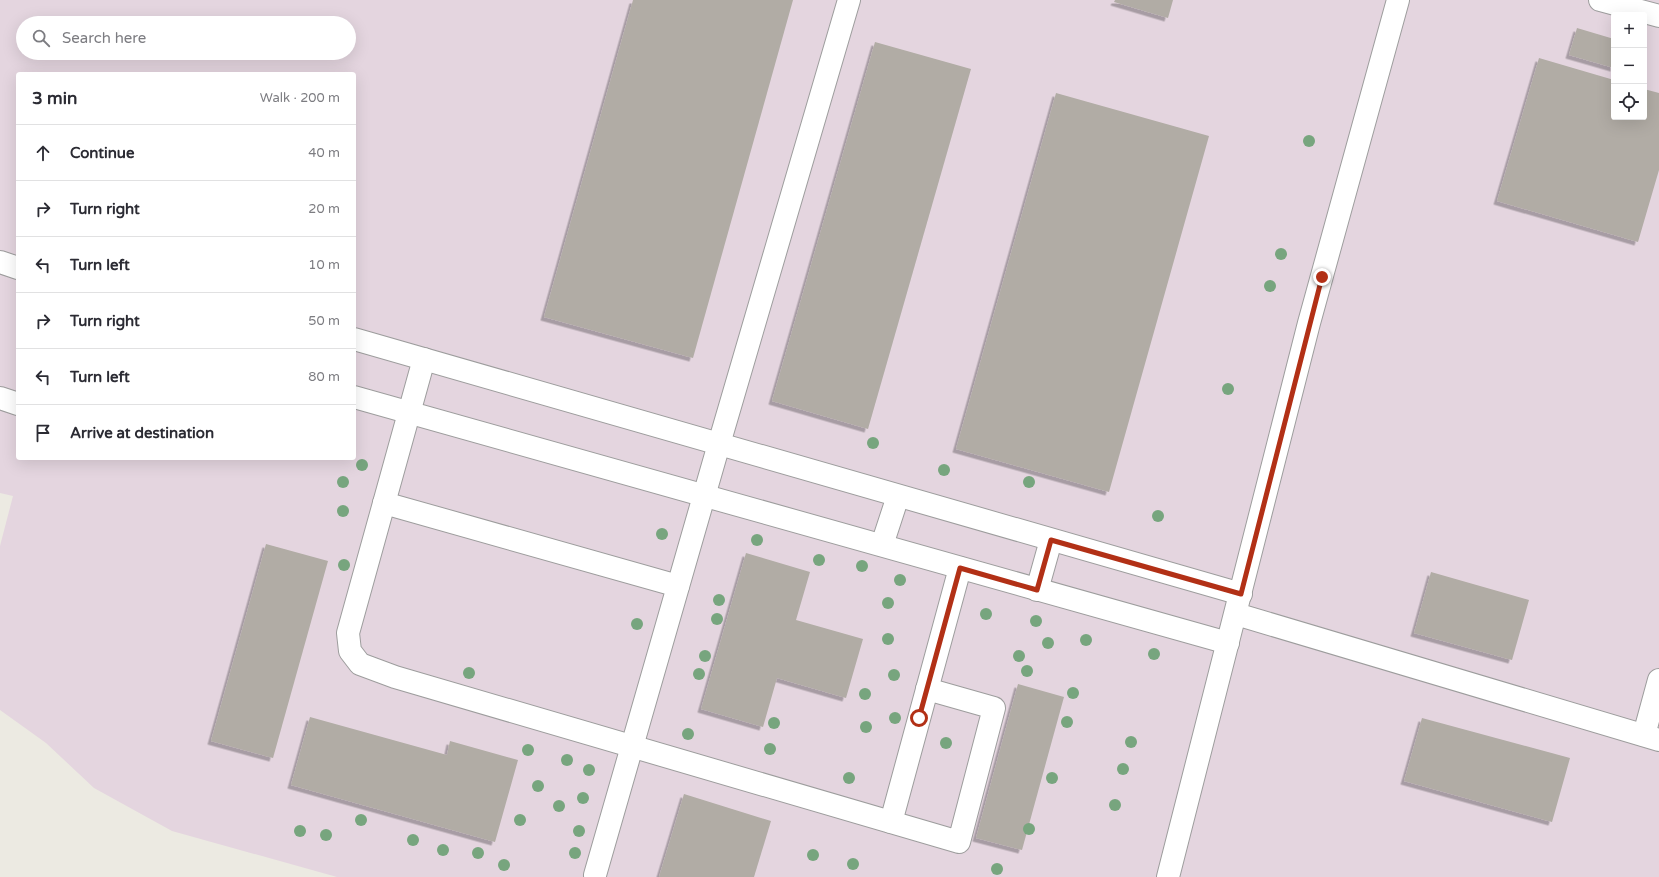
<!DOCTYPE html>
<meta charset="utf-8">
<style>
body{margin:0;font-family:"Varela Round",sans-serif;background:#f7f7f7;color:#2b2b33}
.controls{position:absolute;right:12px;top:12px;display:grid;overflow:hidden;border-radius:4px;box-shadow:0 4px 16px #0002}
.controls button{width:36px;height:36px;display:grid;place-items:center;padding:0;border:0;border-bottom:1px solid #e1e1e2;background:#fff;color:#2b2b33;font:20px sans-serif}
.stop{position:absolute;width:12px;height:12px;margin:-9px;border:3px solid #b23016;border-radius:50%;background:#fff}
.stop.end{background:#b23016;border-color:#fff;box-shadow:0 1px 4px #0008}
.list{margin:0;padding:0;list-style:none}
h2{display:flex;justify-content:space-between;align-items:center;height:52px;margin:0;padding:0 16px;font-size:17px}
h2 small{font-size:13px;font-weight:400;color:#7c7c81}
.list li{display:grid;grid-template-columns:26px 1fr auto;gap:12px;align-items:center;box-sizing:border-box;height:56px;padding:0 16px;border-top:1px solid #e1e1e2}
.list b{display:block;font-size:15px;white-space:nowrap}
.list em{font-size:13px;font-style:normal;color:#7c7c81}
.icon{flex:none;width:22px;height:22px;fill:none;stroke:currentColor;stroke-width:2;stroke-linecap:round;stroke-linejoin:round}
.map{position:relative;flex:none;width:1659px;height:877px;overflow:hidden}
.search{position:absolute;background:#fff;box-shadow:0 4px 16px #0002;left:16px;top:16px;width:340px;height:44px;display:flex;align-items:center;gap:10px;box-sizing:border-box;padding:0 14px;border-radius:22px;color:#7c7c81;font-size:15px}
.panel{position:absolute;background:#fff;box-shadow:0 4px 16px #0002;left:16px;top:72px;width:340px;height:388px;border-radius:4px}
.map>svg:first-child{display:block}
.industrial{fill:#e4d5df;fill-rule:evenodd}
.building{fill:#b1aca5;filter:url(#shadow)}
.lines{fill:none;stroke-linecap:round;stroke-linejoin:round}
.minor-casing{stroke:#9d9d9d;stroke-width:24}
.minor{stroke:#fff;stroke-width:22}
.tree{fill:#77a57e}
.route{stroke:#b23016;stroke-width:5}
</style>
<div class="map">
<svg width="1659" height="877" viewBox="0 0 1659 877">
<defs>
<filter id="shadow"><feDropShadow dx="-3.5" dy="3.5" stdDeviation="0" flood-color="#0004"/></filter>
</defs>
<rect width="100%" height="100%" fill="#eceae2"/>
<!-- industrial -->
<path class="industrial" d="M0,0H1659V877H337L172,831L94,788L46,743L0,710V546L13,496L0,493ZM1614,15H1644V117H1614ZM23,23H349V53H23ZM18,74H354V458H18Z"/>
<!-- building -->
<g class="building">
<path d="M633,0H793L693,358L544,317Z"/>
<path d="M1115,0H1173L1168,18L1114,2Z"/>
<path d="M1577,28L1614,39V68L1569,55Z"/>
<path d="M875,42L971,69L868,429L772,401Z"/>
<path d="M1539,58L1614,80V117H1644V89L1659,93V170L1638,242L1497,201Z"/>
<path d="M1056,93L1209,136L1109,492L956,449Z"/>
<path d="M266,544L328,561L273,758L211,741Z"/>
<path d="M746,553L810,572L796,620L863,639L846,698L777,678L763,727L701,709Z"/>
<path d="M1431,572L1529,600L1512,660L1414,633Z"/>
<path d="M1018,684L1064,697L1022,850L976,838Z"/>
<path d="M310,717L447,755L450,741L518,760L495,842L291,785Z"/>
<path d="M1422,718L1570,758L1552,822L1404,781Z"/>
<path d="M684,794L771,821L754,877H659Z"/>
</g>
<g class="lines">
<defs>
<g id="minor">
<path d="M1600,0L1659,16"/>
<path d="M0,262L18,268"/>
<path d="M354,339L1241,594"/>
<path d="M424,359L348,633L350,651L360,664L395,677L959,842L994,708L927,689"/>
<path d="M354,397L1228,643"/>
<path d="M0,398L18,404"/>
<path d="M384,503L678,586"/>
<path d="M882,545L898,496"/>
<path d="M1037,590L1051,540"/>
<path d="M1236,614L1659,740"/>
<path d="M1644,735L1659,680"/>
<path d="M891,822L960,568"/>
<path d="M595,875L719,444L849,0"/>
<path d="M1168,877L1309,323L1398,0"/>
</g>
</defs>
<!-- minor casing -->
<use href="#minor" class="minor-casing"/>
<!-- minor -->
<use href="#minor" class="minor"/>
</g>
<!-- trees -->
<g class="tree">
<circle cx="1309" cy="141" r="6"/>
<circle cx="1281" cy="254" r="6"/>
<circle cx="1270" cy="286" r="6"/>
<circle cx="1228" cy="389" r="6"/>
<circle cx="873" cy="443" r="6"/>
<circle cx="362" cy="465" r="6"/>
<circle cx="944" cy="470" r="6"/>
<circle cx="343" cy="482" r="6"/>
<circle cx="1029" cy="482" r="6"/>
<circle cx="343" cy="511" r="6"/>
<circle cx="1158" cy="516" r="6"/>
<circle cx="662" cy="534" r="6"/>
<circle cx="757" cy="540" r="6"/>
<circle cx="819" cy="560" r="6"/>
<circle cx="344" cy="565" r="6"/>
<circle cx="862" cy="566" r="6"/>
<circle cx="900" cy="580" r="6"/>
<circle cx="719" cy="600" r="6"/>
<circle cx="888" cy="603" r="6"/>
<circle cx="986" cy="614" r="6"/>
<circle cx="717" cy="619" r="6"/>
<circle cx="1036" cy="621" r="6"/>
<circle cx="637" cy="624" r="6"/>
<circle cx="888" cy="639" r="6"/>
<circle cx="1086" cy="640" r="6"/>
<circle cx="1048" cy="643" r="6"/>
<circle cx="1154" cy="654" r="6"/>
<circle cx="705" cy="656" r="6"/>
<circle cx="1019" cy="656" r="6"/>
<circle cx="1027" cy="671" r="6"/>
<circle cx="469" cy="673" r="6"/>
<circle cx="699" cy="674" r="6"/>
<circle cx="894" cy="675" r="6"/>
<circle cx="1073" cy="693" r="6"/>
<circle cx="865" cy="694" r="6"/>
<circle cx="895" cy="718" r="6"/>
<circle cx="1067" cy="722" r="6"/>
<circle cx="774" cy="723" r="6"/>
<circle cx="866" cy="727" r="6"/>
<circle cx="688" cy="734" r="6"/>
<circle cx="1131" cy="742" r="6"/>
<circle cx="946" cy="743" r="6"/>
<circle cx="770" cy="749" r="6"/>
<circle cx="528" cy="750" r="6"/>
<circle cx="567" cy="760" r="6"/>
<circle cx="1123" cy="769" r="6"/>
<circle cx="589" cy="770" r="6"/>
<circle cx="849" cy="778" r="6"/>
<circle cx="1052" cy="778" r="6"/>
<circle cx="538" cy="786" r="6"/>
<circle cx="583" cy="798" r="6"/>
<circle cx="1115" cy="805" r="6"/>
<circle cx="559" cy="806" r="6"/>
<circle cx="361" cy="820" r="6"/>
<circle cx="520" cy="820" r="6"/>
<circle cx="1029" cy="829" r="6"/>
<circle cx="300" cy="831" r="6"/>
<circle cx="579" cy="831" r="6"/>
<circle cx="326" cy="835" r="6"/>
<circle cx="413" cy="840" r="6"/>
<circle cx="443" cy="850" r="6"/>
<circle cx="478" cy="853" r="6"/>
<circle cx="575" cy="853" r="6"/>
<circle cx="813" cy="855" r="6"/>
<circle cx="853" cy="864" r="6"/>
<circle cx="504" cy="865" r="6"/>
<circle cx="997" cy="869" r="6"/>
</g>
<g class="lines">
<!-- route -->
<path class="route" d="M919,718L960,568L1037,590L1051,540L1241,594L1322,277"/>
</g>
</svg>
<div class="controls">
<button>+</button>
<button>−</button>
<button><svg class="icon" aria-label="locate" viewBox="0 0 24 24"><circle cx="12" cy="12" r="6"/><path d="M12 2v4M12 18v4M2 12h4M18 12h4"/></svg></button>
</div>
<div class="stop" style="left:919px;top:718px"></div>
<div class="stop end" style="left:1322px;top:277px"></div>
<div class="search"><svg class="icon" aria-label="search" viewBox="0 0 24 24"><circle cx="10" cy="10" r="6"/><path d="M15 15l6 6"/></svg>Search here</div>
<section class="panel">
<h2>3 min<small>Walk · 200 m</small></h2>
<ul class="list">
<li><svg class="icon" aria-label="ahead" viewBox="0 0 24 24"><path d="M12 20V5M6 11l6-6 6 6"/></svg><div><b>Continue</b></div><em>40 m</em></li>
<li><svg class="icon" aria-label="right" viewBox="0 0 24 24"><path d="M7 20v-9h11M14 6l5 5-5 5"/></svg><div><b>Turn right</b></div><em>20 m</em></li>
<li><svg class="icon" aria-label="left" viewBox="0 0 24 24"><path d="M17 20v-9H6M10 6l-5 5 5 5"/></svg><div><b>Turn left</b></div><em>10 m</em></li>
<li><svg class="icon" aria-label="right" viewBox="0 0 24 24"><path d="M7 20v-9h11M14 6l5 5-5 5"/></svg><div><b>Turn right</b></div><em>50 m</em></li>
<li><svg class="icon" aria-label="left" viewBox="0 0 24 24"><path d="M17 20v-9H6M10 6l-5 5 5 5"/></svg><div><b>Turn left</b></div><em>80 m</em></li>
<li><svg class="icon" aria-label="arrive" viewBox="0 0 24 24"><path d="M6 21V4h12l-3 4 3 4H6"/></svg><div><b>Arrive at destination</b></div></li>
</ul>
</section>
</div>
